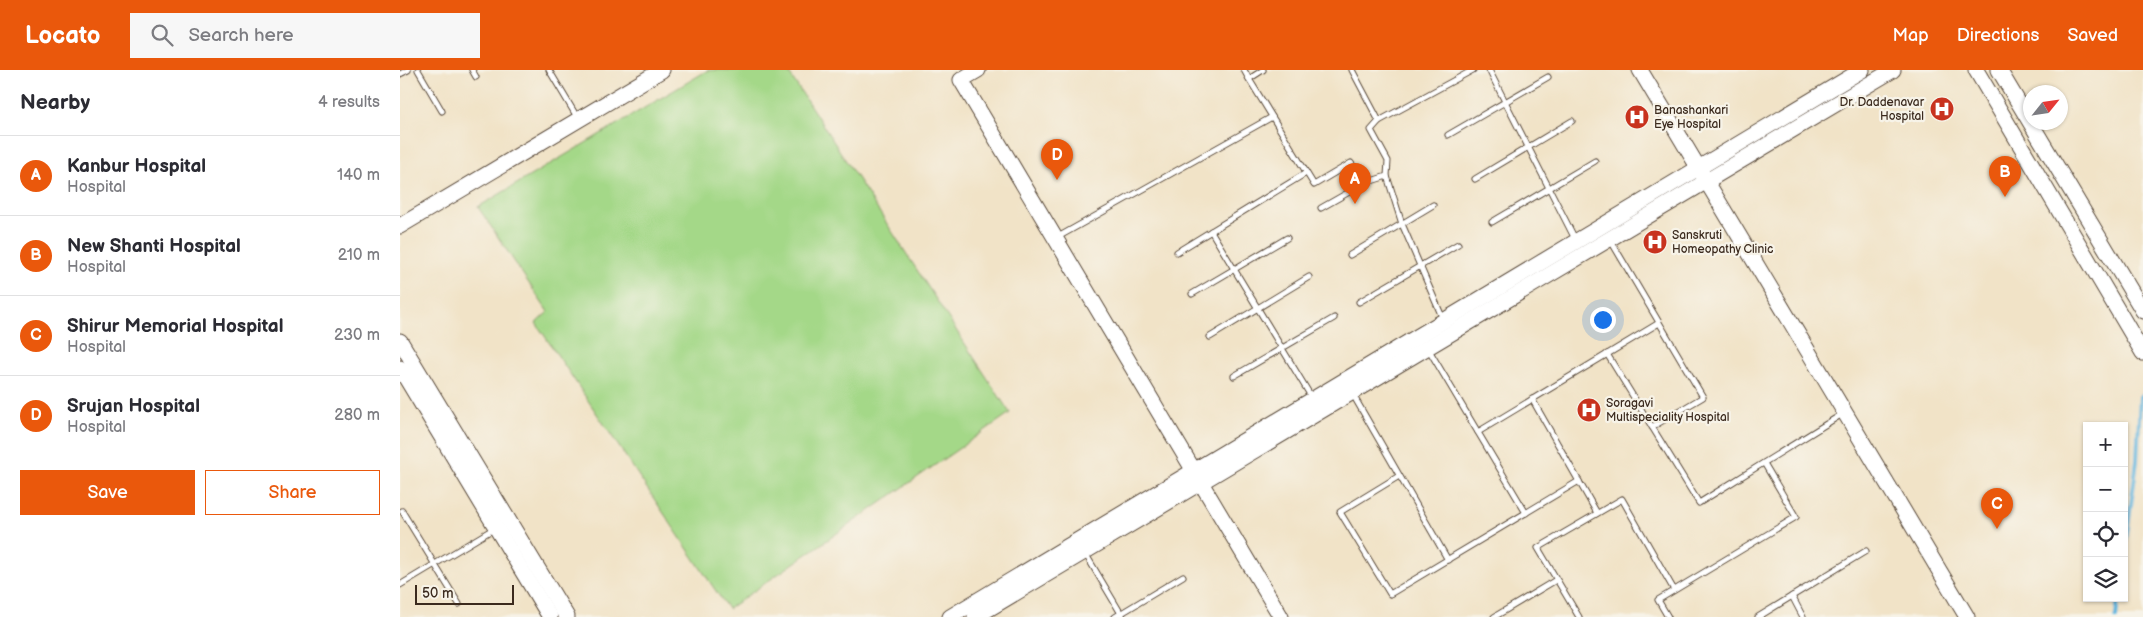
<!DOCTYPE html>
<meta charset="utf-8">
<style>
body{margin:0;font-family:"Balsamiq Sans",sans-serif;background:#f7f7f7;color:#2b2b33}
.controls{position:absolute;right:15px;bottom:15px;display:grid;overflow:hidden;border-radius:0px;box-shadow:0 1px 4px #0004}
.controls button{width:45px;height:45px;display:grid;place-items:center;padding:0;border:0;border-bottom:1px solid #e1e1e2;background:#fff;color:#2b2b33;font:25px sans-serif}
.compass{position:absolute;left:1623px;top:15px;width:45px;height:45px;border-radius:50%;background:#fff;box-shadow:0 1px 4px #0004;rotate:60deg}
.scale{position:absolute;left:15px;bottom:12px;width:99px;box-sizing:border-box;padding-left:5px;border:2px solid #3b2a1e;border-top:0;font-size:14px;line-height:18px;white-space:nowrap;color:#3b2a1e;-webkit-text-stroke:4px #f7f3e8;paint-order:stroke}
.you{position:absolute;left:1202px;top:249px;width:18px;height:18px;margin:-12px;border:4px solid #fff;border-radius:50%;background:#1a73e8;box-shadow:0 0 0 8px #1a73e833}
.badge{display:grid;place-items:center;width:32px;height:32px;border-radius:50%;background:#ea580c;color:#fff;font-size:16px;font-weight:700}
.pin{position:absolute;translate:-50% -41px;filter:drop-shadow(0 1px 2px #0008)}
.pin::after{content:'';position:absolute;top:26px;width:18px;height:15px;background:inherit;clip-path:polygon(0 0,100% 0,50% 100%)}
.list{margin:0;padding:0;list-style:none}
h2{display:flex;justify-content:space-between;align-items:center;height:65px;margin:0;padding:0 20px;font-size:21px}
h2 small{font-size:16px;font-weight:400;color:#7c7c81}
.list li{display:grid;grid-template-columns:32px 1fr auto;gap:15px;align-items:center;box-sizing:border-box;height:80px;padding:0 20px;border-top:1px solid #e1e1e2}
.list b{display:block;font-size:19px;white-space:nowrap}
.list p{margin:0;font-size:16px;white-space:nowrap;color:#7c7c81}
.list em{font-size:16px;font-style:normal;color:#7c7c81}
.actions{display:flex;gap:10px;padding:15px 20px}
.actions a{flex:1;padding:11px 0;border:1px solid #ea580c;border-radius:0px;text-align:center;font-size:18px;color:#ea580c}
.actions .main{background:#ea580c;color:#fff}
.icon{flex:none;width:28px;height:28px;fill:none;stroke:currentColor;stroke-width:2;stroke-linecap:round;stroke-linejoin:round}
.map{position:relative;flex:none;width:1743px;height:547px;overflow:hidden}
header{display:flex;align-items:center;gap:30px;box-sizing:border-box;height:70px;padding:0 25px;background:#ea580c;color:#fff}
header strong{font-size:24px}
nav{display:flex;gap:28px;margin-inline-start:auto;font-size:18px}
.search{width:350px;height:45px;background:#f7f7f7;display:flex;align-items:center;gap:12px;box-sizing:border-box;padding:0 18px;border-radius:0px;color:#7c7c81;font-size:19px}
main{display:flex}
aside{flex:1;background:#fff}
.map>svg:first-child{display:block}
.green{fill:#a4d888;stroke:#708153}
.lines{fill:none;stroke-linecap:round;stroke-linejoin:round}
.stream{stroke:#64b6df;stroke-width:4}
.lane-casing{stroke:#564637;stroke-width:7}
.secondary-casing{stroke:#564637;stroke-width:17}
.lane{stroke:#fff;stroke-width:5}
.secondary{stroke:#fff;stroke-width:15}
.labels{text-anchor:middle;dominant-baseline:central;stroke-width:4.5;stroke-linejoin:round;paint-order:stroke}
.poi-label{font-size:12px;fill:#3b2a1e;stroke:#f7f3e8;text-anchor:start}
</style>
<header>
<strong>Locato</strong>
<div class="search"><svg class="icon" aria-label="search" viewBox="0 0 24 24"><circle cx="10" cy="10" r="6"/><path d="M15 15l6 6"/></svg>Search here</div>
<nav><a>Map</a><a>Directions</a><a>Saved</a></nav>
</header>
<main>
<aside>
<h2>Nearby<small>4 results</small></h2>
<ul class="list">
<li><span class="badge">A</span><div><b>Kanbur Hospital</b><p>Hospital</p></div><em>140 m</em></li>
<li><span class="badge">B</span><div><b>New Shanti Hospital</b><p>Hospital</p></div><em>210 m</em></li>
<li><span class="badge">C</span><div><b>Shirur Memorial Hospital</b><p>Hospital</p></div><em>230 m</em></li>
<li><span class="badge">D</span><div><b>Srujan Hospital</b><p>Hospital</p></div><em>280 m</em></li>
</ul>
<div class="actions"><a class="main">Save</a><a>Share</a></div>
</aside>
<div class="map">
<svg width="1743" height="547" viewBox="0 0 1743 547">
<rect width="100%" height="100%" fill="#f7f3e8"/>
<filter id="ink" filterUnits="userSpaceOnUse"><feTurbulence type="fractalNoise" baseFrequency=".02" numOctaves="2"/><feDisplacementMap in="SourceGraphic" scale="10" xChannelSelector="R" yChannelSelector="G"/><feConvolveMatrix kernelMatrix="1 2 1 2 8 2 1 2 1" color-interpolation-filters="sRGB"/></filter>
<filter id="wash" filterUnits="userSpaceOnUse"><feTurbulence type="fractalNoise" baseFrequency=".0096" numOctaves="4" result="noise"/><feDisplacementMap in="SourceGraphic" scale="20" xChannelSelector="R" yChannelSelector="G"/><feGaussianBlur stdDeviation="1.12" result="paint"/><feColorMatrix in="noise" values="0 0 0 0 0 0 0 0 0 0 0 0 0 0 0 0 0 1.4 0 .05"/><feComposite in="paint" operator="in"/></filter>
<g filter="url(#wash)">
<rect width="100%" height="100%" fill="#f1e3c7"/>
<!-- green -->
<path class="green" d="M308,0H387L610,343L328,539L136,253L148,242L78,137Z"/>
<g class="lines">
<!-- stream -->
<g class="stream">
<path d="M1724,485L1737,391L1740,327L1743,325"/>
<path d="M1716,547L1718,528"/>
</g>
</g>
</g>
<g filter="url(#ink)">
<g class="lines">
<defs>
<g id="lane">
<path d="M18,0L42,41"/>
<path d="M72,0L76,7"/>
<path d="M149,0L177,47"/>
<path d="M844,0L849,9"/>
<path d="M863,0L849,9L914,115L951,93L965,113"/>
<path d="M952,0L979,51L971,60L988,91L987,106L1002,154L1043,249"/>
<path d="M1089,0L1175,169"/>
<path d="M0,4L8,0"/>
<path d="M979,51L1073,0"/>
<path d="M1048,65L1148,7"/>
<path d="M1075,109L1172,51"/>
<path d="M921,138L965,113L987,106"/>
<path d="M1092,152L1195,91"/>
<path d="M811,161L912,328"/>
<path d="M658,167L872,47"/>
<path d="M1211,171L1303,327L1252,357"/>
<path d="M777,182L906,103"/>
<path d="M950,185L1033,135"/>
<path d="M792,224L887,168"/>
<path d="M959,232L1058,174"/>
<path d="M810,267L909,207"/>
<path d="M1029,280L1126,443"/>
<path d="M1207,284L1299,433L1444,343"/>
<path d="M834,306L934,248"/>
<path d="M952,323L1048,490"/>
<path d="M1132,329L1197,443"/>
<path d="M1078,362L1259,253"/>
<path d="M999,406L940,442L990,524L1179,411"/>
<path d="M2,441L59,534"/>
<path d="M685,483L723,547"/>
<path d="M0,515L95,458"/>
<path d="M1392,526L1403,547"/>
<path d="M715,547L783,506"/>
<path d="M1094,547L1156,510"/>
<path d="M1179,547L1138,478L1222,429L1274,520"/>
<path d="M1268,547L1258,530L1396,447L1364,393"/>
<path d="M1358,547L1466,481"/>
</g>
<g id="secondary">
<path d="M578,0L561,10L881,547"/>
<path d="M1240,0L1567,547"/>
<path d="M1576,0L1743,283"/>
<path d="M1599,0L1743,241"/>
<path d="M0,156L262,0"/>
<path d="M0,271L167,547"/>
<path d="M0,298L150,547"/>
<path d="M550,547L1462,0"/>
<path d="M575,547L1493,0"/>
</g>
</defs>
<!-- lane casing -->
<use href="#lane" class="lane-casing"/>
<!-- secondary casing -->
<use href="#secondary" class="secondary-casing"/>
<!-- lane -->
<use href="#lane" class="lane"/>
<!-- secondary -->
<use href="#secondary" class="secondary"/>
</g>
</g>
<!-- icons -->
<defs>
<symbol id="hospital-disc" viewBox="-11 -11 22 22"><circle r="9.5" fill="#c8321e" stroke="#f7f3e8"/><path d="M-5-5h3v3.5h4V-5h3V5h-3V1.5h-4V5h-3Z" fill="#fff"/></symbol>
</defs>
<g fill-rule="evenodd">
<use href="#hospital-disc" x="1528" y="25" width="28" height="28"/>
<use href="#hospital-disc" x="1223" y="33" width="28" height="28"/>
<use href="#hospital-disc" x="1241" y="158" width="28" height="28"/>
<use href="#hospital-disc" x="1175" y="326" width="28" height="28"/>
</g>
<g class="labels">
<!-- poi labels -->
<g class="poi-label">
<text x="1524" y="32" text-anchor="end">Dr. Daddenavar<tspan x="1524" dy="14">Hospital</tspan></text>
<text x="1254" y="40">Banashankari<tspan x="1254" dy="14">Eye Hospital</tspan></text>
<text x="1272" y="165">Sanskruti<tspan x="1272" dy="14">Homeopathy Clinic</tspan></text>
<text x="1206" y="333">Soragavi<tspan x="1206" dy="14">Multispeciality Hospital</tspan></text>
</g>
</g>
</svg>
<div class="controls">
<button>+</button>
<button>−</button>
<button><svg class="icon" aria-label="locate" viewBox="0 0 24 24"><circle cx="12" cy="12" r="6"/><path d="M12 2v4M12 18v4M2 12h4M18 12h4"/></svg></button>
<button><svg class="icon" aria-label="layers" viewBox="0 0 24 24"><path d="M12 4l9 5-9 5-9-5zM3 14l9 5 9-5"/></svg></button>
</div>
<svg class="compass" viewBox="-18 -18 36 36"><path d="M0-13l5 13h-10z" fill="#e53935"/><path d="M0 13l5-13h-10z" fill="#7c7c81"/></svg>
<div class="scale">50 m</div>
<div class="you"></div>
<div class="pin badge" style="left:955px;top:134px">A</div>
<div class="pin badge" style="left:1605px;top:127px">B</div>
<div class="pin badge" style="left:1597px;top:459px">C</div>
<div class="pin badge" style="left:657px;top:110px">D</div>
</div>
</main>
